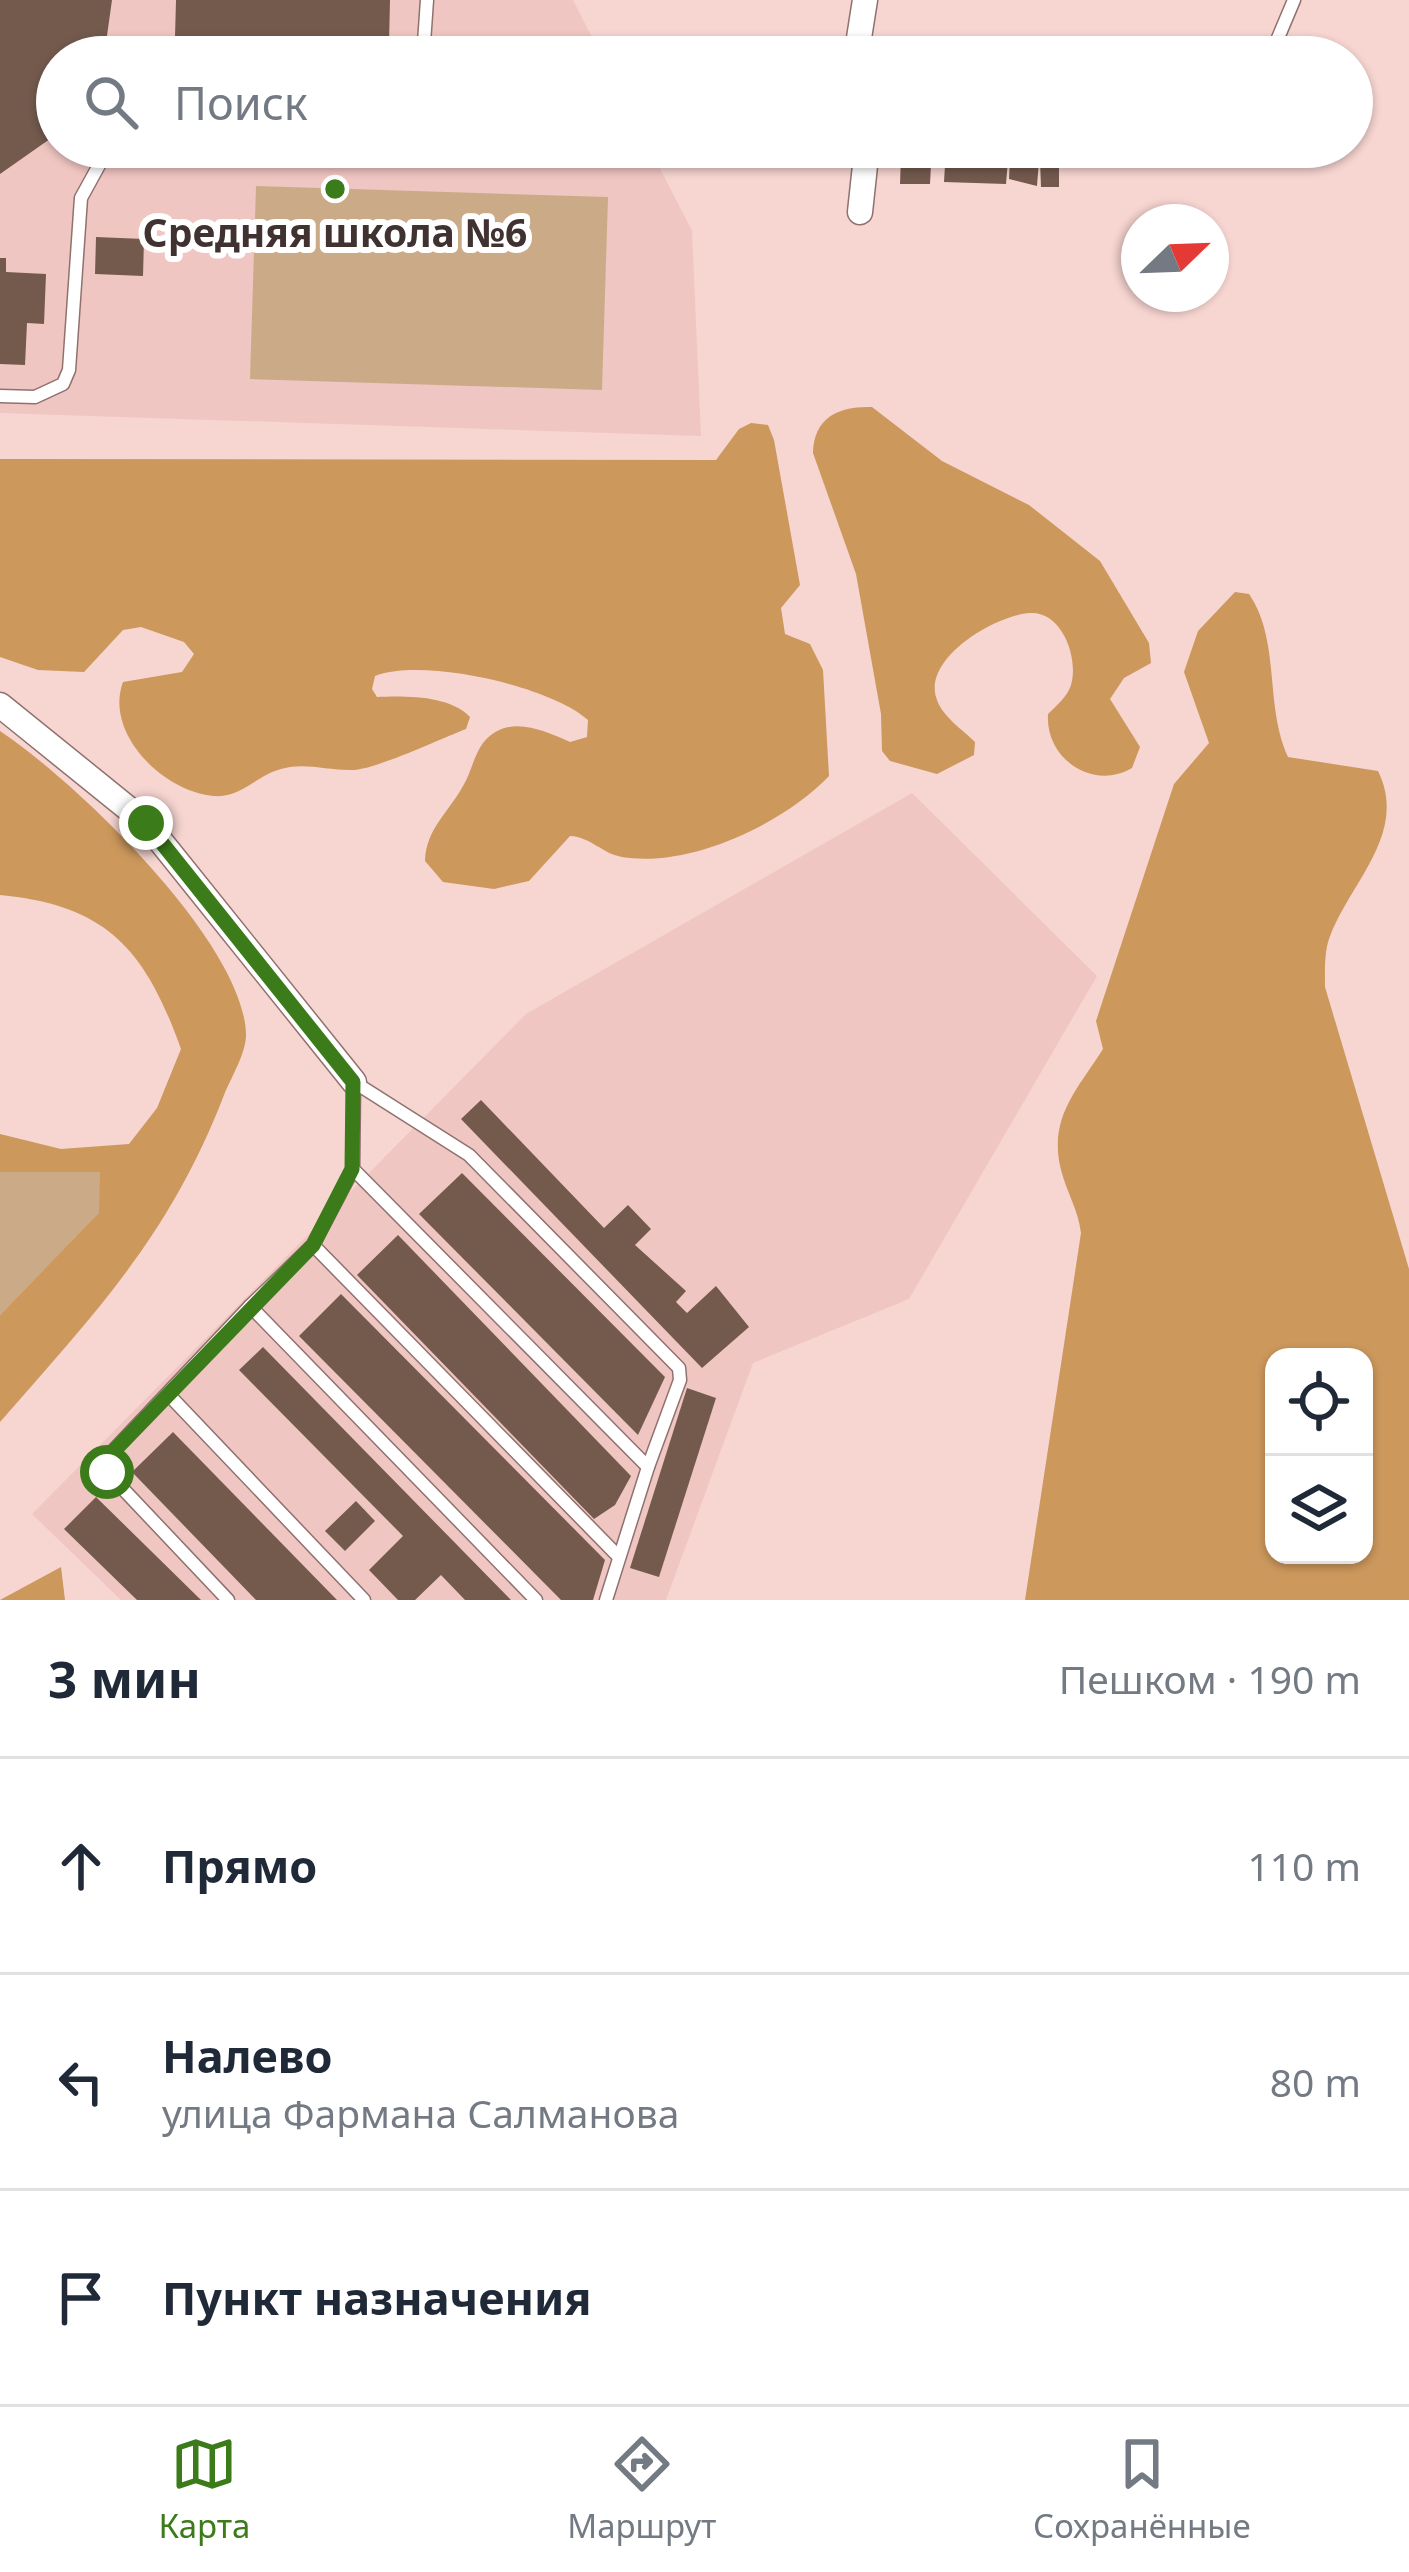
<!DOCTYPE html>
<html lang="ru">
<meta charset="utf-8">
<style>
body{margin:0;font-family:"Noto Sans",sans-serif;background:#f6f6f7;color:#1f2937}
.controls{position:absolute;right:36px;bottom:36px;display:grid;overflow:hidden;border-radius:24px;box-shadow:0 3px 9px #0004}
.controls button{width:108px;height:108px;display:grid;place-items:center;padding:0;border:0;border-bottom:3px solid #e0e1e3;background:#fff;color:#1f2937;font:60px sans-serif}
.compass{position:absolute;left:1121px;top:204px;width:108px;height:108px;border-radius:50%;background:#fff;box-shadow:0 3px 9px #0004;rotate:67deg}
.stop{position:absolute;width:36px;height:36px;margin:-27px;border:9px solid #3c7b1a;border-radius:50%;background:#fff}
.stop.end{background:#3c7b1a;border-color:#fff;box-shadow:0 3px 12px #0008}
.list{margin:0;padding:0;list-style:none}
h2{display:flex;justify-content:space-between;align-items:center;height:156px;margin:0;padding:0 48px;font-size:51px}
h2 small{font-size:39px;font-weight:400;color:#747a83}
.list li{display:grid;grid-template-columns:78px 1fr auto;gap:36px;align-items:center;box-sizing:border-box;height:216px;padding:0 48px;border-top:3px solid #e0e1e3}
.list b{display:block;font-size:45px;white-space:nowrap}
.list p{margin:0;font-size:39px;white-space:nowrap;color:#747a83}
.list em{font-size:39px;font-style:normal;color:#747a83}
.icon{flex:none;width:66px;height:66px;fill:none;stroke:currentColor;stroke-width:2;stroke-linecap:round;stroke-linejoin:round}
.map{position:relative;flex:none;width:1409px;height:1600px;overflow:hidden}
.search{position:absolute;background:#fff;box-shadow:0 3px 9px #0004;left:36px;right:36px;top:36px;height:132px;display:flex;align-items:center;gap:30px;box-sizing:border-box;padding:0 42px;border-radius:66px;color:#747a83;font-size:45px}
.sheet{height:804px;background:#fff}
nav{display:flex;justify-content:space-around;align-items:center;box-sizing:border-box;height:168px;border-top:3px solid #e0e1e3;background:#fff;font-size:33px;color:#747a83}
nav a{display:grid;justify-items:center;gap:6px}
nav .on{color:#3c7b1a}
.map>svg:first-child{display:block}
.built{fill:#f0c6c2}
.green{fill:#cbab87}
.forest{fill:#cc985c;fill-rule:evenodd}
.building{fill:#735a4d}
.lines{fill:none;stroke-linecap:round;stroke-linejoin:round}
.lane-casing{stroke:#8f716e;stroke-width:15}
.street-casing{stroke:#8f716e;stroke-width:27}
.lane{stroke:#fff;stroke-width:12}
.street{stroke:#fff;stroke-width:24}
.route{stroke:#3c7b1a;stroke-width:15}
.poi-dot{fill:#3c7b1a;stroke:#fff;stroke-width:4.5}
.labels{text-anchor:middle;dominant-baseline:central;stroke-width:12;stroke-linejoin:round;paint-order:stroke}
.poi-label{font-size:39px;font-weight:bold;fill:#3f3230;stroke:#fff}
</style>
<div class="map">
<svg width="1409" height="1600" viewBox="0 0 1409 1600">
<rect width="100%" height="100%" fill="#f7d5d1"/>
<!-- built -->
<g class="built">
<path d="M0,0H573L602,57H57V147H649L692,231L701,436L0,413Z"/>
<path d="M912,793L1097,976L909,1299L753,1363L666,1600H121L32,1514L526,1014Z"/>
</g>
<!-- green -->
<g class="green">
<path d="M256,186L608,197L602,390L250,379Z"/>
<path d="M100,1171V1213L0,1315V1172Z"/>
</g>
<!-- forest -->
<g class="forest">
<path d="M872,407L942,461L1029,505L1100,561L1149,643L1151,663L1124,678L1110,699L1140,747L1132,768C1093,791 1045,759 1048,714C1056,706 1068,696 1071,685C1079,658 1062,611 1030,613C995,615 921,659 937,700C943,717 963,730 975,742L974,755L937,774L890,761L882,751L881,714L856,574L813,453C814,417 839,406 872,407Z"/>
<path d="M751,423L768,425L774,440L800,585L781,608L785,634L810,644L823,670L829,776C783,824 690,868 622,857C601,853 591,837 570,836L529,881L494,889L443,882L425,861C426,829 448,813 463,786C471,773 474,755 483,743C507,713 543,730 570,742L587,737L588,720C551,686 422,657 375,676L372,689L377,697C405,696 449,695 470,717L466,729C440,739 379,768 354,770C328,771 306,762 281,769C255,776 242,798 214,796C163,792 104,733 123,682L182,672L194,654L184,642L141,627L123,630L84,672L38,670L0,657V459L716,460L739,429Z"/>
<path d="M1235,592L1249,594C1281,641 1264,705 1288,757L1378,771C1409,834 1349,883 1329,939C1324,954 1325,972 1325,987L1409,1269V1600H1025L1081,1233C1078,1209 1067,1193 1061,1170C1048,1118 1077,1090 1103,1049L1096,1021L1174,784L1209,743L1184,672L1198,631ZM1274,1357H1364V1555H1274Z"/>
<path d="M0,731C74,780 245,943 246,1035C246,1053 231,1078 224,1095C170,1235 97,1311 0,1422V1315L99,1213L100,1172H0V1134L61,1149L129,1144L157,1108L181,1049C146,951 108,905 0,895Z"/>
<path d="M61,1567L65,1600H0Z"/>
</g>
<!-- building -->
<g class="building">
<path d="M0,0H112L104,57H57V134L0,174Z"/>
<path d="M176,0H390L389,44L175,37Z"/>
<path d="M946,154L1008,160L1006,184L944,182L945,165H931L930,184H900L901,155Z"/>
<path d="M1010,159L1039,160L1037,186L1009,179Z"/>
<path d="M1040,160H1059V187H1041Z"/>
<path d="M96,237L144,239L143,276L95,274Z"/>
<path d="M0,258H6V272L46,274L44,324L27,323L25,365L0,364Z"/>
<path d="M481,1100L604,1228L628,1205L651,1229L635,1245L686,1291L676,1302L687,1313L716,1286L749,1327L702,1368L461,1119Z"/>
<path d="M462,1173L665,1377L638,1435L419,1214Z"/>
<path d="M398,1235L631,1476L615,1505L594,1519L357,1275Z"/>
<path d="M341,1294L605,1560L593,1600H561L299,1336Z"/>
<path d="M263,1347L511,1600H465L441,1575L415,1600H398L369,1570L403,1536L239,1370Z"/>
<path d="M687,1388L716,1398L659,1577L630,1568Z"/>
<path d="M173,1432L337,1600H256L132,1472Z"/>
<path d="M96,1497L201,1600H137L64,1529Z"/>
<path d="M356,1501L375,1521L345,1551L325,1531Z"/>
</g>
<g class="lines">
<defs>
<g id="lane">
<path d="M423,57L427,0"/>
<path d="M1270,57L1294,0"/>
<path d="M1177,156L1187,147"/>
<path d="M0,396L35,397L63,384L69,370L81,198L109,147"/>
<path d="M354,1082L469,1155L679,1368L680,1380L648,1467L353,1169Z"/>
<path d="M353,1169L313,1245L250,1306L536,1600"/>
<path d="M313,1245L618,1556"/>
<path d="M168,1394L364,1600"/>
<path d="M228,1600L107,1472L109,1455L250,1306"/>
<path d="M606,1600L648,1467"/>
</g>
<g id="street">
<path d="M856,57L865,0"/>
<path d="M860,212L867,147"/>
<path d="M0,705L146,823L354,1082"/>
</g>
</defs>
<!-- lane casing -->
<use href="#lane" class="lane-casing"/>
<!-- street casing -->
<use href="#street" class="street-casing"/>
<!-- lane -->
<use href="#lane" class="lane"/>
<!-- street -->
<use href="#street" class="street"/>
</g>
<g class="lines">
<!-- route -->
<path class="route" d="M107,1472L110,1455L313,1245L352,1169L353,1082L146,823"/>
</g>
<!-- markers -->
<circle class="poi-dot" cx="335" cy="189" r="12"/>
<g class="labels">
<!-- poi labels -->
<g class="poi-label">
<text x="335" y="231">Средняя школа №6</text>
</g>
</g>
</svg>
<div class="controls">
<button><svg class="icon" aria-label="locate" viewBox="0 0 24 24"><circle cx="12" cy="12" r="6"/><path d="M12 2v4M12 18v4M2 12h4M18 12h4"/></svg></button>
<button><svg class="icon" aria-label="layers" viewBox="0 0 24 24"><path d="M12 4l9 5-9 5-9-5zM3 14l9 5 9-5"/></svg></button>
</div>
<svg class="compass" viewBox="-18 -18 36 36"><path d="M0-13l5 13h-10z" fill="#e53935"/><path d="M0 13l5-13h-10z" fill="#747a83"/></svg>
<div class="stop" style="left:107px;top:1472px"></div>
<div class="stop end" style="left:146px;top:823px"></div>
<div class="search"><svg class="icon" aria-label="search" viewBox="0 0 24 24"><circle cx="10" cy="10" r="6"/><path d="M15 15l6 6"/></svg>Поиск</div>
</div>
<section class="sheet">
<h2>3 мин<small>Пешком · 190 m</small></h2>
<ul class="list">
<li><svg class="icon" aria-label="ahead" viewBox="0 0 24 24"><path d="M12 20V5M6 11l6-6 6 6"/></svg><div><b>Прямо</b></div><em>110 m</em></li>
<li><svg class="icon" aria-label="left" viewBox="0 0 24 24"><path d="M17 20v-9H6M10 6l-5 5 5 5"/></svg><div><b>Налево</b><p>улица Фармана Салманова</p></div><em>80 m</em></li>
<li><svg class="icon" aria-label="arrive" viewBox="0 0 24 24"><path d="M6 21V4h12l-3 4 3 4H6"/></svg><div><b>Пункт назначения</b></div></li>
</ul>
</section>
<nav>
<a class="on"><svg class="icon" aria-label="map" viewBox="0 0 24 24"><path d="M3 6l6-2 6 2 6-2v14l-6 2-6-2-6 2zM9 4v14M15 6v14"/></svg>Карта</a>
<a><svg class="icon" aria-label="directions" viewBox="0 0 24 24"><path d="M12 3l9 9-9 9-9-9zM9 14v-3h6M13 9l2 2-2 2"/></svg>Маршрут</a>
<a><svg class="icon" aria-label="saved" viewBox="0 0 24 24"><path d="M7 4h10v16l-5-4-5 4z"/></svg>Сохранённые</a>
</nav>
